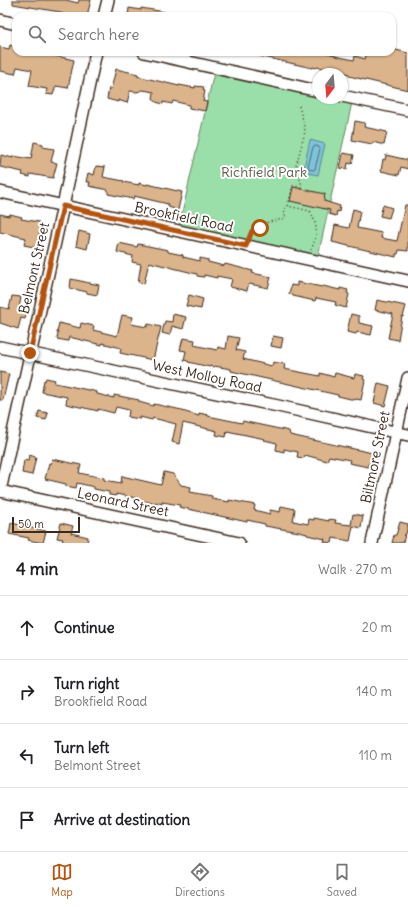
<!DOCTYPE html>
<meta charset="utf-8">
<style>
body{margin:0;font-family:Delius,sans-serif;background:#f6f6f6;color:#202124}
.compass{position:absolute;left:312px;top:68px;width:36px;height:36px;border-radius:50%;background:#fff;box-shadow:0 1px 3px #0004;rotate:196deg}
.scale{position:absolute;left:12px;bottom:10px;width:68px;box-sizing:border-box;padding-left:4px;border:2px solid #3b2a1e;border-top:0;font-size:11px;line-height:14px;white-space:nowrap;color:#3b2a1e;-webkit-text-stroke:3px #fff;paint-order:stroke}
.stop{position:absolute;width:12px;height:12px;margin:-9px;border:3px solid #b45309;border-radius:50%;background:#fff}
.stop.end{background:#b45309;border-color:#fff;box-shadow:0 1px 4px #0008}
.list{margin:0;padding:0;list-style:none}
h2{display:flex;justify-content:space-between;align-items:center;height:52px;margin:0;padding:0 16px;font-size:17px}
h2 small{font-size:13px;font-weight:400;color:#757577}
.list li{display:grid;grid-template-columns:26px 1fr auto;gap:12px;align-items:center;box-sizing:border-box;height:64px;padding:0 16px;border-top:1px solid #e0e0e0}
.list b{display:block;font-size:15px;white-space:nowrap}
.list p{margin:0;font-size:13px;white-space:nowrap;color:#757577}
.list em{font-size:13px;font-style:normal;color:#757577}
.icon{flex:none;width:22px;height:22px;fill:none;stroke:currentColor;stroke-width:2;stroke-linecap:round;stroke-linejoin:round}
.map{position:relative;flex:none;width:408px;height:543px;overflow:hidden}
.search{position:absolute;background:#fff;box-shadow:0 1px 3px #0004;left:12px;right:12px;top:12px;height:44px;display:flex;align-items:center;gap:10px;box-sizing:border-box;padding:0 14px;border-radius:12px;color:#757577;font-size:15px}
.sheet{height:308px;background:#fff}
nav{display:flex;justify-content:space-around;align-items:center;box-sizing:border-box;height:56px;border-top:1px solid #e0e0e0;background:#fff;font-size:11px;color:#757577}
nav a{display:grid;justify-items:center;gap:2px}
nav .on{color:#b45309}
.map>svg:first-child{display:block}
.green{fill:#9adea9;stroke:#6a8464}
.water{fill:#7bc4db;stroke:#61868f}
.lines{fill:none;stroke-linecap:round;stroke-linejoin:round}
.shore{stroke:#55686a;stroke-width:1}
.building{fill:#dbb48c;stroke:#3b2a1e}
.street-casing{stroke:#3b2a1e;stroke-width:14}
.path{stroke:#3b2a1e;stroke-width:1.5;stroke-dasharray:1 3;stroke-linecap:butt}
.street{stroke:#fff;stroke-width:11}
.route{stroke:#b45309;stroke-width:5}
.labels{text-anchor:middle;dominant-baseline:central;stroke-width:4;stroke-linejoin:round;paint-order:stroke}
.park-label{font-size:14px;fill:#586048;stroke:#fff}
.street-label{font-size:14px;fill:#3b2a1e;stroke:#fff}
</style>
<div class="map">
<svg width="408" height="543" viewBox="0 0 408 543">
<rect width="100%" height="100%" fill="#fff"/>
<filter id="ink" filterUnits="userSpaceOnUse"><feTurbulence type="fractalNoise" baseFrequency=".025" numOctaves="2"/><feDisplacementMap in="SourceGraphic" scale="8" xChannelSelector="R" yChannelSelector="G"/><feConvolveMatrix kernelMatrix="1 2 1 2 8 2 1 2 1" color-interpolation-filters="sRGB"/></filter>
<g filter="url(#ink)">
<!-- green -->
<path class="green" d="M215,68L318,91V98H353L317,261L178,231Z"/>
<!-- water -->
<path class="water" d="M310,140L325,144L318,175L303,172Z"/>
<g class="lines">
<!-- shore -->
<path class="shore" d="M315,146L319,147L320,149L315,169L313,170L309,169L308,167L313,147Z"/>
</g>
<!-- building -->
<g class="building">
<path d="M13,0H66L78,3L79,0H91L87,16H71L60,13V12L13,4Z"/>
<path d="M129,8L141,10V8L165,12V16H128Z"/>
<path d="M10,45L16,47V52H38L74,60L68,88L56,86L53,95L46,94L47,89L29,86L32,70L17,67L15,74L0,71V47L9,49Z"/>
<path d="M392,49L408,53V90L349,76V74L333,69L332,70L317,67L316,68L313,67L312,68L255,55L256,52H324L335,55V56L354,60L355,56L365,59L367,52H392Z"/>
<path d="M116,69L138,74L137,76L179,86V85L195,88V86L204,87L203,90L205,91L203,101L207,102L205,111L189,108V105L173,101L172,104L163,102V104L156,102L153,98L154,92L143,90L137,92L130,91L127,103L118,100V102L107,99L109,88L111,89Z"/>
<path d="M355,121L365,123L364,127L387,132L384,145L373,142L372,144L352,140Z"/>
<path d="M34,142L43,144V147L54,149L51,162L57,163L53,178L30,174V177L22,175L23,172L0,167L1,155L13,158V156L31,159Z"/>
<path d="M343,153L354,155L352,164L348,163L347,169L340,168Z"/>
<path d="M386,155L408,160V169L401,167L399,175L381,171L383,159L385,160Z"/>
<path d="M96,166L105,167L103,177L124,181L123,182L139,185V183L147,185V184L182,192L178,210L168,207V204L134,196L133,199L108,194V190L89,186L90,182H86L88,173L94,175Z"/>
<path d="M293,187L325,194L324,201L340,206L339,212L337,211L336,216L329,214L330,210L290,201Z"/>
<path d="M383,205L392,208L389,218L380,216Z"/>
<path d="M405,205H408V251L399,250L398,254H396V257L332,242L335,225L349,228L353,209L360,211L357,228L382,233L381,238L397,241Z"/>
<path d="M0,214L9,216L10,214L22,217L21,219L39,222L38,225L41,226L39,236L40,237L38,248L24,245L26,238L0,232Z"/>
<path d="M79,231L90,234L87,249L76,246Z"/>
<path d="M119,243L137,247L138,244L168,250V252L183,255V257L200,261V258L208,260V262L224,266L225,264L253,271L252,273L271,277L268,288L250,284L249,285H248L247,291L230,287L232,279L217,276V278L204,275V277L197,276V274L149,262L144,284L138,282L141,264L132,262L133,256L117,252Z"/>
<path d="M71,279L99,285L97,295L87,293V292L70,288Z"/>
<path d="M297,282L322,287L323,286L340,290V288L348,290L347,293L349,294L346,308L335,305L336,302L316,298L315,301L293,296V295L289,294L291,285L297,286Z"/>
<path d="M189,295L203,299L201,309L186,306Z"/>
<path d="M12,296L21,297L19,309L27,311L25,319L21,318L18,329L0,323V307L9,309Z"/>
<path d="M377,300L406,306L403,317L402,316L398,340L388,338L393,314L375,310Z"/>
<path d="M173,314L186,317L183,329L172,326L170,335L162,333L165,321L172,322Z"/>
<path d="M351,314L359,316V323L373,326L371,335L357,332L356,334L347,332Z"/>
<path d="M122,315L133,317L131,324L147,327L148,324L161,327L153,360L120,353L121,348L102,343V345L69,337L68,341L57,339L58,333H57L59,323L80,328L81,323L94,326L93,330L117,336Z"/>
<path d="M228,336L239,338L236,350L245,352L243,359L272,366L273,362L285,364L284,369L320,376V373L334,377L335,373L354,378L355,374L364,376L363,379L365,380L361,400L356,399L355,400L338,396V395L231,371V369L214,366V367L210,366V367L188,362V361L184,360L186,351L180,350L183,338L195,340L194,345L217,350L218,347L226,349Z"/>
<path d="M273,336L283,338L281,348L271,346Z"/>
<path d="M0,372L9,374L3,400H0Z"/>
<path d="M46,378L55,380L54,383H55L93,391L97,392V394L114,398V395L139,400V402L153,406L154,404L182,410V411L199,416V413L208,415V416L242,423L243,421L251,423L289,431L290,435L377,454L375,465L368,464V467L349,463L350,460L329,456L327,461L305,455L304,458L297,457L298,452L284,449V452L276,450L277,443L264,440L265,439L227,431L226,437L216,435L217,431L183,423L179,444L172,442L176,424L153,418L152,420L140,417V419L128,417L129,410L116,407L114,413L98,409V411L94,410L66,404L67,397L42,392L44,380L45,381Z"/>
<path d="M378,383L390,386L385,406L374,403Z"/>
<path d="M39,411L48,413L46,420L37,418Z"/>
<path d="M29,455L36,457L32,475L22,473L24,460L28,461Z"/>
<path d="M52,459L81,465L79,473L104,478V480L121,483L122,476L161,485L164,472L173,474L181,485L191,487L190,492L212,496V499L229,502V500L250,504L255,505L254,510L270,514V510L280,512L281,506L295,509L293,521L308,524L309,519L314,520V518L329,521V519L336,520L335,523L351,525L353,514L363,516L361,528L353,526L350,541L333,538L332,543L324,542L325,539L307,535V534L299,532L265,526V524L247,520V522L220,516L179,507L180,505L162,502V504L156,502V504L136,499V498L116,494V496L109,495V492L94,489V487L77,483L76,488L66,486V484L45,479L49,463L51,464Z"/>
<path d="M400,522L408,524L406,534H405L403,543H392L394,535H396L397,532Z"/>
<path d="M11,523L20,525V523L28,525L27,527L46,531L43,543L28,540L29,538L9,534Z"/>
<path d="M61,523L73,526L71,533L88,537L87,543H62L63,539L57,538Z"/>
</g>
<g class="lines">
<defs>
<g id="street">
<path d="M104,16L108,0"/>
<path d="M0,20L16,24"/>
<path d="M144,52L318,91"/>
<path d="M342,96L408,110"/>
<path d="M0,192L408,281"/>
<path d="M0,347L99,368L278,406L408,435"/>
<path d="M0,491L63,206L96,52"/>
<path d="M0,491L239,543"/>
<path d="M372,543L408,378"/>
</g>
</defs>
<!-- street casing -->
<use href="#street" class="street-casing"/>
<!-- path -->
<g class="path">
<path d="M299,106L304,124L305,132L295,170L301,181V187L293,186L288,206L310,211C318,227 318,234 311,250"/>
<path d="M249,237L252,231L260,228L268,222L283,219L285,216L284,209L288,206"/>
</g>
<!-- street -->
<use href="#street" class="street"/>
</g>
</g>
<g class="lines" filter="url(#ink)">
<!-- route -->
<path class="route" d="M30,353L63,206L246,246L252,231L260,228"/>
</g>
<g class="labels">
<!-- park labels -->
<g class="park-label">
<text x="264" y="172">Richfield Park</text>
</g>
<!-- street labels -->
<g class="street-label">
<text transform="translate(184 217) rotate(12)">Brookfield Road</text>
<text transform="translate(34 268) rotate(-77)">Belmont Street</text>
<text transform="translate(207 376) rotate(12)">West Molloy Road</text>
<text transform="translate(375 457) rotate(-78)">Biltmore Street</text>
<text transform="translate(123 502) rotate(12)">Leonard Street</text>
</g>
</g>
</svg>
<svg class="compass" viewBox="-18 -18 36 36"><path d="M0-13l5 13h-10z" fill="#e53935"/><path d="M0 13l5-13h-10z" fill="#757577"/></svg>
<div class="scale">50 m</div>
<div class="stop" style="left:260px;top:228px"></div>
<div class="stop end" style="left:30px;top:353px"></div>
<div class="search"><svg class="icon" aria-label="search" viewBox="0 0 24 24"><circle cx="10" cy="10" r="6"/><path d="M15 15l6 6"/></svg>Search here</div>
</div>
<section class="sheet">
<h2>4 min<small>Walk · 270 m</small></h2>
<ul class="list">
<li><svg class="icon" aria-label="ahead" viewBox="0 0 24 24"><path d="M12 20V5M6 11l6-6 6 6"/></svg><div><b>Continue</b></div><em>20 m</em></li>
<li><svg class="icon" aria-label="right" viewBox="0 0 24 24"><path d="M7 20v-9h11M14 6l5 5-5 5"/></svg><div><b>Turn right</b><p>Brookfield Road</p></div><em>140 m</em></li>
<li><svg class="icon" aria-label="left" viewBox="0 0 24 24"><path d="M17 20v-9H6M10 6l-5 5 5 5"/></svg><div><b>Turn left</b><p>Belmont Street</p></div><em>110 m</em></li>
<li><svg class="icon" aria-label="arrive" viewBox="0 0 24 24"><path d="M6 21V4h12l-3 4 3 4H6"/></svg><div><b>Arrive at destination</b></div></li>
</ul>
</section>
<nav>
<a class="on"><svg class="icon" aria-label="map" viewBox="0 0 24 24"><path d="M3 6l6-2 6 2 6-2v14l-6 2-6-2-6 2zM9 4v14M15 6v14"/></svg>Map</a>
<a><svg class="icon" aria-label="directions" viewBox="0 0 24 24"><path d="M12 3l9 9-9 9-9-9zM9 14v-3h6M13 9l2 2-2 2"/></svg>Directions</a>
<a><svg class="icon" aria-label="saved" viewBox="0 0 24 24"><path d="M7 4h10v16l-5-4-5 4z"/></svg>Saved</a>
</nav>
